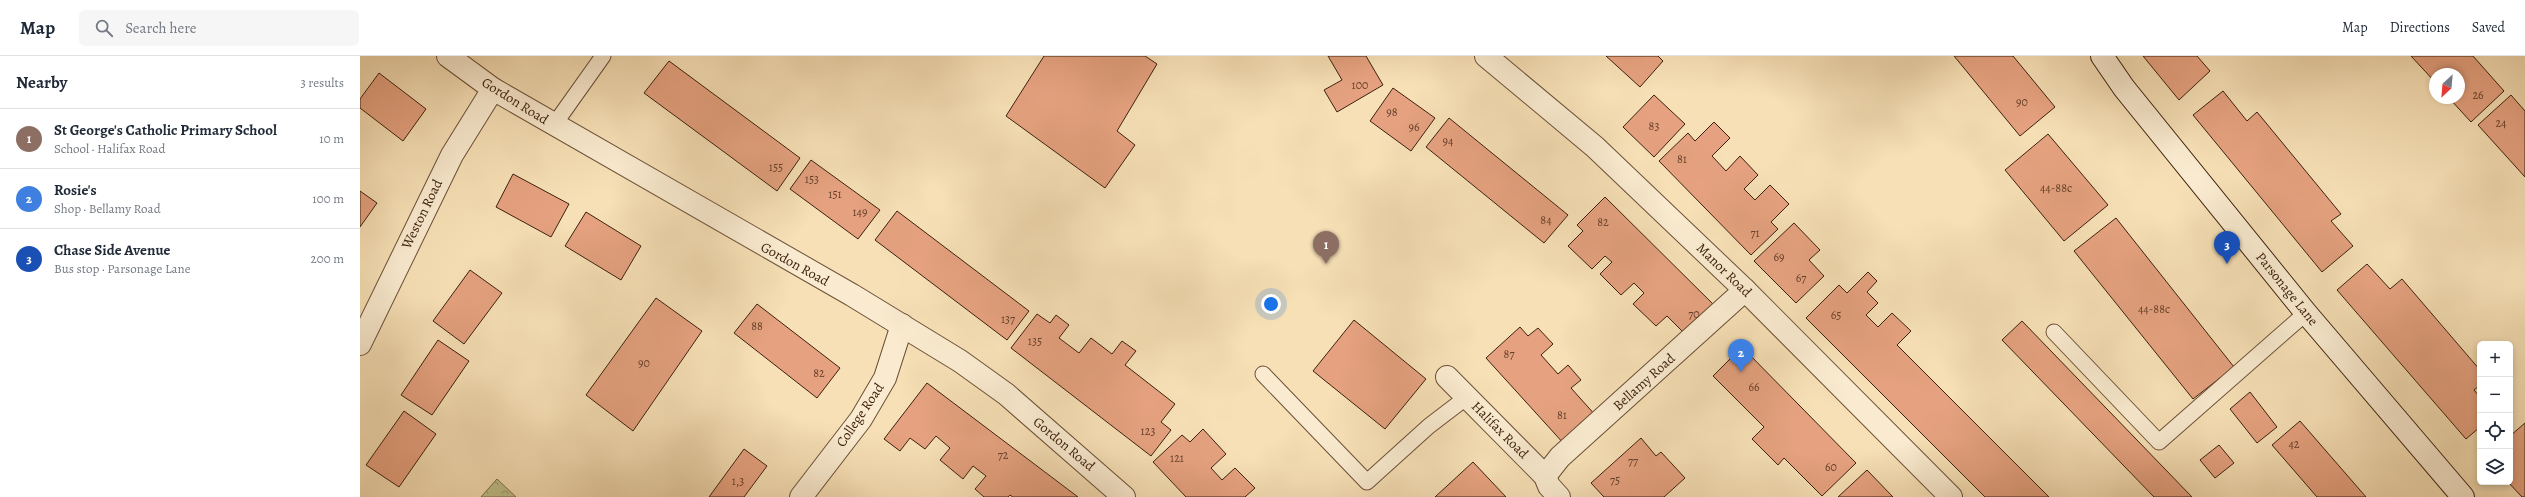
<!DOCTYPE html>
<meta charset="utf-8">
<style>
body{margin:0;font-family:Alegreya,serif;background:#f6f6f7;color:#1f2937}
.controls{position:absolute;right:12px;bottom:12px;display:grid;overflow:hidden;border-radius:6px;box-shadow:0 2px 6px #0003}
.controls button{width:36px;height:36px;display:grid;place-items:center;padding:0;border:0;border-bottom:1px solid #e0e1e3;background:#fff;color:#1f2937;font:20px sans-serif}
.compass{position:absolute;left:2069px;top:12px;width:36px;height:36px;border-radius:50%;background:#fff;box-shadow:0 2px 6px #0003;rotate:206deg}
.you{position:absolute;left:911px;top:248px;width:14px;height:14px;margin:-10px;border:3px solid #fff;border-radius:50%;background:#1a73e8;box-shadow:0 0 0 6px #1a73e833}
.badge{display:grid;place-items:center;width:26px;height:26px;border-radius:50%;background:#b45309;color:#fff;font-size:13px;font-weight:700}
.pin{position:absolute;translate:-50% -33px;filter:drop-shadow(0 1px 2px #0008)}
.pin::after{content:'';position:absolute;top:21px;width:14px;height:12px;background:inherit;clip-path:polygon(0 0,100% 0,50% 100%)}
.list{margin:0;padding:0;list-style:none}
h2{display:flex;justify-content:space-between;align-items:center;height:52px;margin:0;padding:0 16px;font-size:17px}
h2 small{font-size:13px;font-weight:400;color:#747a83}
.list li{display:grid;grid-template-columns:26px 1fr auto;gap:12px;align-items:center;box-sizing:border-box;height:60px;padding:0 16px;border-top:1px solid #e0e1e3}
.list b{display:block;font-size:15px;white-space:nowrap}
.list p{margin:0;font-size:13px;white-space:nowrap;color:#747a83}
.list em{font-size:13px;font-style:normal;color:#747a83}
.icon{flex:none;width:22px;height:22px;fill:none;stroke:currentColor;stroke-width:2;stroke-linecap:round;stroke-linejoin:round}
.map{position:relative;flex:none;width:2165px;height:441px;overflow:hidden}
header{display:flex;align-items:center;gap:24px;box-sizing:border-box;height:56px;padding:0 20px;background:#fff;border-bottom:1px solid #e0e1e3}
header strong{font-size:19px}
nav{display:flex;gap:22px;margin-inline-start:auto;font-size:14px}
.search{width:280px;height:36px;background:#f6f6f7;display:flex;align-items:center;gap:10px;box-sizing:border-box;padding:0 14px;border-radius:6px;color:#747a83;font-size:15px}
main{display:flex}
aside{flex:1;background:#fff}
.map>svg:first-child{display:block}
.park{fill:url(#park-crowns);stroke:#7e704c}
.building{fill:#e6a280;stroke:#3c200e}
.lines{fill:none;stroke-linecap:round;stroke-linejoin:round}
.lane-casing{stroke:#6b5038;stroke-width:17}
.street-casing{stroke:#6b5038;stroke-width:24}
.secondary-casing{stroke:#3c200e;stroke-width:24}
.lane{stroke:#faebd0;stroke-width:15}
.street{stroke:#faebd0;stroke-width:22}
.secondary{stroke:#faebd0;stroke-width:22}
.labels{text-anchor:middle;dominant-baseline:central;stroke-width:4;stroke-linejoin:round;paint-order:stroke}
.number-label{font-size:12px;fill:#66402a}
.street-label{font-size:14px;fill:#3c200e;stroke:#faebd0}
</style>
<header>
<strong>Map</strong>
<div class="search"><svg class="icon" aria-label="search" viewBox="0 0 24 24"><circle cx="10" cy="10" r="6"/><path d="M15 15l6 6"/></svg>Search here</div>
<nav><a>Map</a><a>Directions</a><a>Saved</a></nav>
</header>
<main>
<aside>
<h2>Nearby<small>3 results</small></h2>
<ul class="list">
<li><span class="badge" style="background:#8d6e63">1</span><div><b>St George's Catholic Primary School</b><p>School · Halifax Road</p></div><em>10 m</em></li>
<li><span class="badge" style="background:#3f7fe0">2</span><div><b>Rosie's</b><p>Shop · Bellamy Road</p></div><em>100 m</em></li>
<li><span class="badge" style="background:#1a4fb4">3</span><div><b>Chase Side Avenue</b><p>Bus stop · Parsonage Lane</p></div><em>200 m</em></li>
</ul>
</aside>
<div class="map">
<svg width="2165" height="441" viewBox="0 0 2165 441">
<defs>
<pattern id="park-crowns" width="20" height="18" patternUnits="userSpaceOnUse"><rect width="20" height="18" fill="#c1c18b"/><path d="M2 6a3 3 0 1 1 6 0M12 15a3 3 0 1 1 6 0" fill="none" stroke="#9e9c70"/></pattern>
</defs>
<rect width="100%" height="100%" fill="#f7e0b6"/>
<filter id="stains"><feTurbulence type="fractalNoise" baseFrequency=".005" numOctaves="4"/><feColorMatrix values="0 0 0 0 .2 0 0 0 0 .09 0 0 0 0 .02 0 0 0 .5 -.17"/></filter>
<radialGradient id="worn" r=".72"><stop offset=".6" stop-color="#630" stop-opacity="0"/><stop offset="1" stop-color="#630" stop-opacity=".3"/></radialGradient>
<!-- park -->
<path class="park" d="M137,423L156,441H121Z"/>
<!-- building -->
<g class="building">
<path d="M684,0H785L797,8L757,75L775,89L745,132L646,60Z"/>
<path d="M968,0H1006L1023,29L977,56L964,34L982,24Z"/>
<path d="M1246,0H1298L1303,5L1280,31Z"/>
<path d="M1594,0H1653L1695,51L1660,80Z"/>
<path d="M1783,0H1837L1850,15L1819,44Z"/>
<path d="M2051,0H2113L2144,35L2111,66L2089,42H2099V18H2075V26Z"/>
<path d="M309,5L440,102L417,135L284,37Z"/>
<path d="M19,17L66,53L43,85L0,52V43Z"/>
<path d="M1033,32L1075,62L1051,95L1010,65Z"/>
<path d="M1863,35L1887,65L1897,56L1981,158L1971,165L1993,190L1962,216L1833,59Z"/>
<path d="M1294,39L1325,68L1294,101L1263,71Z"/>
<path d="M2151,39L2165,55V121L2118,69Z"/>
<path d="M1089,62L1208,159L1184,187L1066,91Z"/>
<path d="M1354,66L1370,82L1352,100L1366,115L1380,100L1398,119L1384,133L1395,144L1410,129L1429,148L1411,166L1418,173L1391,199L1299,105L1328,77L1335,85Z"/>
<path d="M1688,78L1748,149L1704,185L1645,114Z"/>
<path d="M451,104L520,154L498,183L430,133Z"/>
<path d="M153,118L209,148L191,181L136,151Z"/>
<path d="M0,135L17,147L0,171Z"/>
<path d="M1245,141L1357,252L1328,281L1307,260L1296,270L1273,248L1284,237L1274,227L1261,239L1240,218L1252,206L1245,200L1232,213L1208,190L1223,175L1217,169Z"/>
<path d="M537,155L669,255L647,284L515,184Z"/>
<path d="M226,156L281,190L261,224L205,190Z"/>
<path d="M1756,162L1874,311L1833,343L1714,195Z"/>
<path d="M1434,167L1460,194L1449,204L1464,220L1436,247L1394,205Z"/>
<path d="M2007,208L2030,233L2042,223L2120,314V329L2114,334L2120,341V371L2106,383L1977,234Z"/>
<path d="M110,214L142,237L104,288L73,265Z"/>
<path d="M1508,216L1517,225L1507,236L1518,247L1506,259L1518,271L1532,257L1551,275L1537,289L1689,441H1625L1446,262L1479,229L1487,237Z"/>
<path d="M296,242L342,275L273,375L226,339Z"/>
<path d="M397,248L480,312L457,342L374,277Z"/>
<path d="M677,258L690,267L696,259L709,269L699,282L719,297L731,282L752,298L762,285L776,295L765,309L815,348L801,366L811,374L791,400L651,292Z"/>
<path d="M994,264L1066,323L1025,373L953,315Z"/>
<path d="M1662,265L1832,441H1794L1642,284Z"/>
<path d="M1160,271L1168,280L1178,272L1193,288L1181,299L1198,318L1208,309L1221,324L1211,332L1237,361L1205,389L1126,302Z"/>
<path d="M78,284L109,305L72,359L41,339Z"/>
<path d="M1382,291L1496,407L1462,440L1424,402L1418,409L1392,383L1404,371L1353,320Z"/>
<path d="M567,327L718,441H653L650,439L648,441H624L615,433L626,420L613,410L603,423L580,404L590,392L576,380L565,393L550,382L540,395L524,383Z"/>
<path d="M1890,336L1917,371L1897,387L1870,353Z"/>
<path d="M44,355L76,378L39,431L6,409Z"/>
<path d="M1940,365L2006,441H1957L1912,389Z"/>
<path d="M2165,367V441H2162L2148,426L2150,380Z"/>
<path d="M843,373L866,398L851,412L862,424L875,412L895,432L885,441H826L793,406L822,379L830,386Z"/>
<path d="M1281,382L1296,400L1301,396L1325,422L1304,441H1244L1231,427Z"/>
<path d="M1859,389L1874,407L1855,422L1840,404Z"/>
<path d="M384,393L407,410L384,441H349Z"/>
<path d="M1113,406L1146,441H1075Z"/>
<path d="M1507,414L1533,441H1478Z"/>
</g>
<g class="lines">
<defs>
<g id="lane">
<path d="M194,69L243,0"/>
<path d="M1694,276L1799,386L1946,257"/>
<path d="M903,318L1007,426L1069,370L1107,341"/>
</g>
<g id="street">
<path d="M88,0L133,33L492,239L600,305L646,338L764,441"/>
<path d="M1126,0L1235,91L1385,234L1591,441"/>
<path d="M0,288L92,99L133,33"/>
<path d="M1087,321L1185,420L1189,430L1199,441"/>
<path d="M1185,420L1200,401L1385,234"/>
<path d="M441,441L501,363L525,322L542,269"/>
</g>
<path id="secondary" d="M1742,0L1764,32L1946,257L2103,441"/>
</defs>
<!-- lane casing -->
<use href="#lane" class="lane-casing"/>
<!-- street casing -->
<use href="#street" class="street-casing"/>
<!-- secondary casing -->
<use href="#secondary" class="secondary-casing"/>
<!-- lane -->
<use href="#lane" class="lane"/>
<!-- street -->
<use href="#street" class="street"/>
<!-- secondary -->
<use href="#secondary" class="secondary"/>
</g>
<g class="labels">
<!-- number labels -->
<g class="number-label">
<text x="1000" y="29">100</text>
<text x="2118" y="39">26</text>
<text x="1662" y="46">90</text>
<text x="1032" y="56">98</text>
<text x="2141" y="67">24</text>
<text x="1294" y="70">83</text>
<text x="1054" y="71">96</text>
<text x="1088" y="85">94</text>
<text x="1322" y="103">81</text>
<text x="416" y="111">155</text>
<text x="452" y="123">153</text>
<text x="1696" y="132">44-88c</text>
<text x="475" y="138">151</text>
<text x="500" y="156">149</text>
<text x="1186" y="164">84</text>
<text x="1243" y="166">82</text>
<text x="1395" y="177">71</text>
<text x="1419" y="201">69</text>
<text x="1441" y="222">67</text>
<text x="1794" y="253">44-88c</text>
<text x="1334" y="258">70</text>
<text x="1476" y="259">65</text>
<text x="648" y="263">137</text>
<text x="397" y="270">88</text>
<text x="675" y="285">135</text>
<text x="1149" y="298">87</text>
<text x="284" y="307">90</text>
<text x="459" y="317">82</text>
<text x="1394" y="331">66</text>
<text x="1202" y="359">81</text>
<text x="788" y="375">123</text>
<text x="1934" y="388">42</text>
<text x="643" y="399">72</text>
<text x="817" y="402">121</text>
<text x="1273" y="405">77</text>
<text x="1471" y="411">60</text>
<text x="1255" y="424">75</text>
<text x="378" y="425">1,3</text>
</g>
<!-- street labels -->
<g class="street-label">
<text transform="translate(155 45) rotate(32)">Gordon Road</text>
<text transform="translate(62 158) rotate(-64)">Weston Road</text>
<text transform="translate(435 208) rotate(29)">Gordon Road</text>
<text transform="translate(1364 214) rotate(44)">Manor Road</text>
<text transform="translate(1927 233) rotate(51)">Parsonage Lane</text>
<text transform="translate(1284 326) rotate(-42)">Bellamy Road</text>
<text transform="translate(500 359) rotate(-56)">College Road</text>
<text transform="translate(1140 374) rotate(45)">Halifax Road</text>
<text transform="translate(704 388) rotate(40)">Gordon Road</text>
</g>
</g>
<rect width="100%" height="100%" filter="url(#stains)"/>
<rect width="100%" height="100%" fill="url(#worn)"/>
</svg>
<div class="controls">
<button>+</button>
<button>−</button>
<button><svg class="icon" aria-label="locate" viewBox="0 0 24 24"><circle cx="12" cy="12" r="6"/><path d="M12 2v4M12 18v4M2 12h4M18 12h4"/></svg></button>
<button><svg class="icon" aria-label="layers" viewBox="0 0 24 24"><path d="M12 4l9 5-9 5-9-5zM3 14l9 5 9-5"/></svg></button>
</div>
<svg class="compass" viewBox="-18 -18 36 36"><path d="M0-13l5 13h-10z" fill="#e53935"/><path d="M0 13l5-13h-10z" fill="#747a83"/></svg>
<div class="you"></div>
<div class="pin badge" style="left:966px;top:208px;background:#8d6e63">1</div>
<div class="pin badge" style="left:1381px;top:316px;background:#3f7fe0">2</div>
<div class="pin badge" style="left:1867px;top:208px;background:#1a4fb4">3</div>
</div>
</main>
